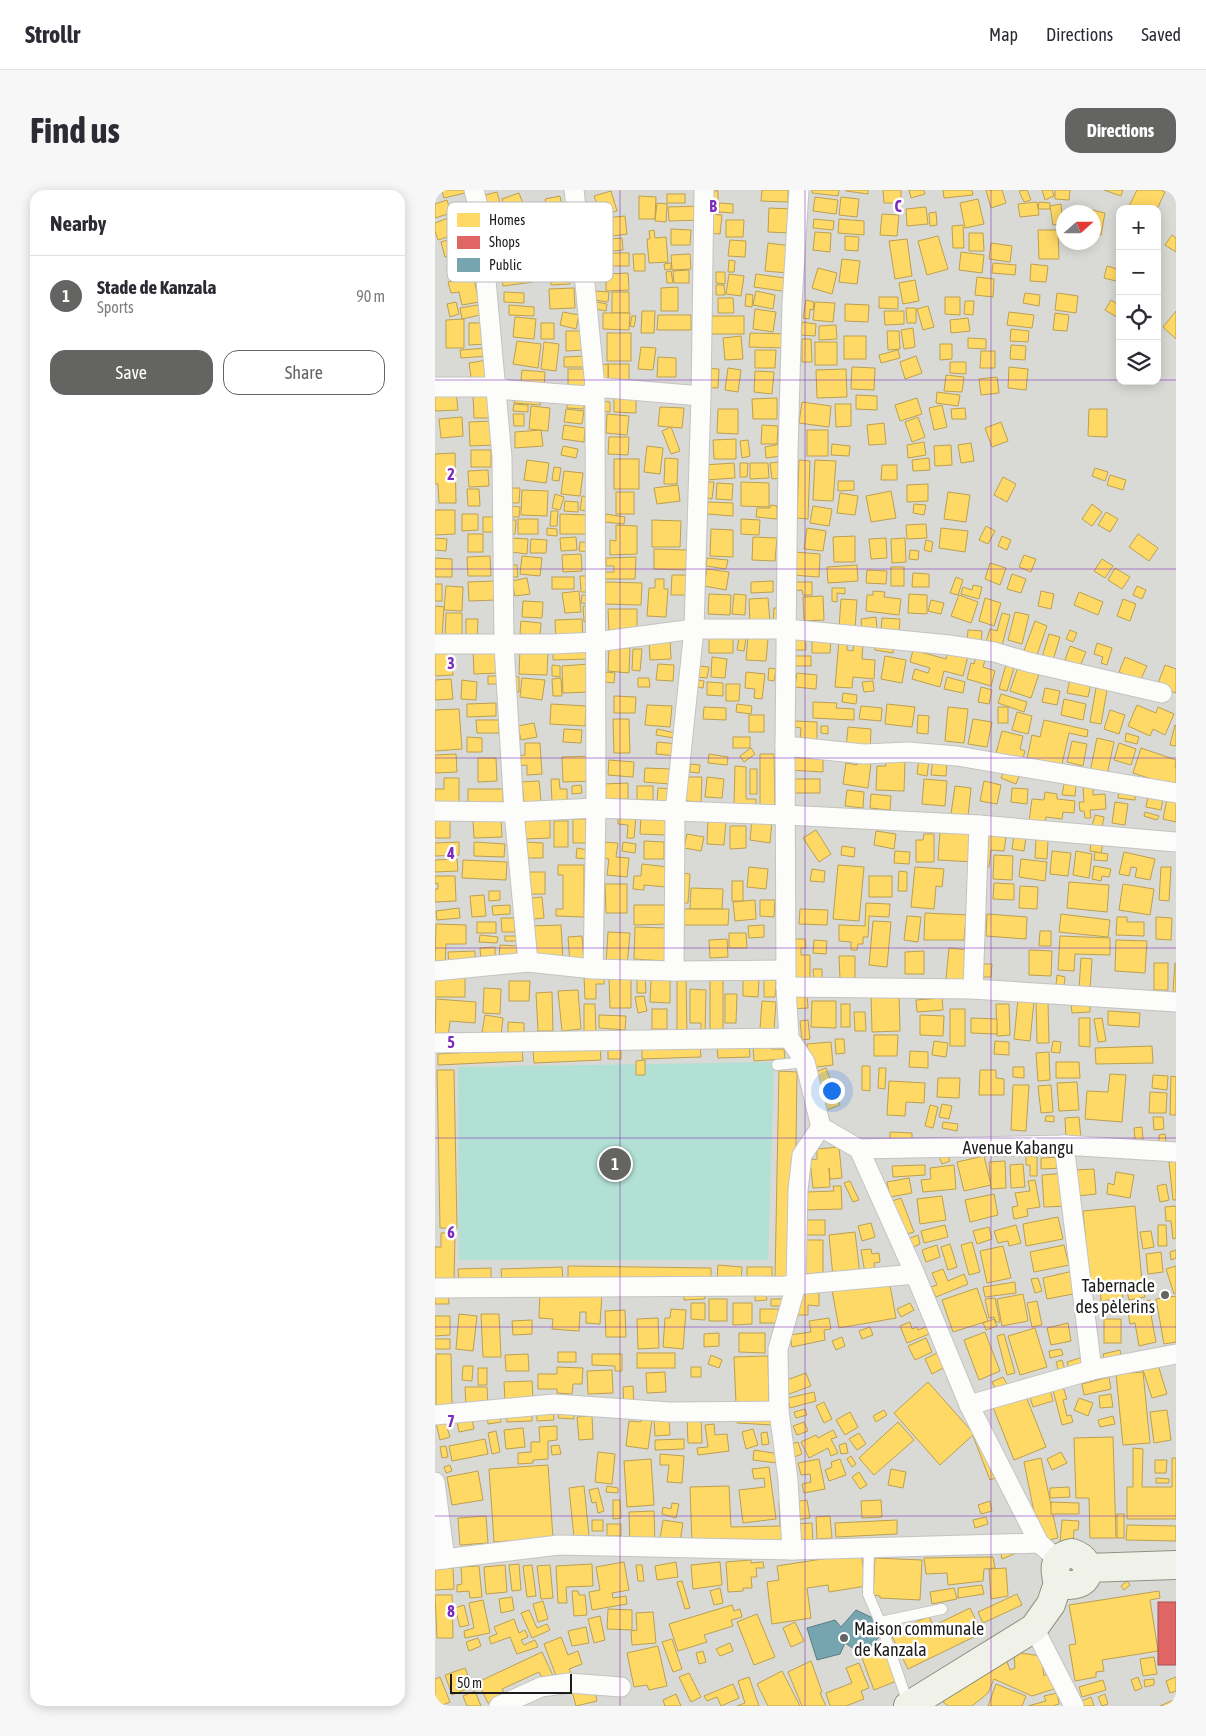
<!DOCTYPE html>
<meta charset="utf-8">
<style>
body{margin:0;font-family:"Asap Condensed",sans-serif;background:#f7f7f7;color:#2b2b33}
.controls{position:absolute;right:15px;top:15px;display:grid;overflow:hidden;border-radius:10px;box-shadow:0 2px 12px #0003}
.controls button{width:45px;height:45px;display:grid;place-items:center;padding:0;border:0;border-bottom:1px solid #e1e1e2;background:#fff;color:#2b2b33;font:25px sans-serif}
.compass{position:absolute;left:621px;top:15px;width:45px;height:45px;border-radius:50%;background:#fff;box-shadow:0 2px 12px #0003;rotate:69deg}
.scale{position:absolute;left:15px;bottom:12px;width:122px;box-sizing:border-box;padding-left:5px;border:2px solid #1c1c1c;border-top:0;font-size:14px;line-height:18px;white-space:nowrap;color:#1c1c1c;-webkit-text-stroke:4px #fff;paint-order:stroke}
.you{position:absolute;left:396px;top:900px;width:18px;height:18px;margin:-12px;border:4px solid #fff;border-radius:50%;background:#1a73e8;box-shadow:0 0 0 8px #1a73e833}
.badge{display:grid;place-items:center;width:32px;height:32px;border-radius:50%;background:#646462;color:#fff;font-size:16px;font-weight:700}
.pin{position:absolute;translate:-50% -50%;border:2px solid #fff;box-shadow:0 1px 5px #0006}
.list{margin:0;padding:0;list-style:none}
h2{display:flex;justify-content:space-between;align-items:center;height:65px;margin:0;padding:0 20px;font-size:21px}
h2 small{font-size:16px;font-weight:400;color:#7c7c81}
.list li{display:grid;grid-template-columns:32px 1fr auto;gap:15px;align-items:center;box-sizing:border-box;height:80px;padding:0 20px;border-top:1px solid #e1e1e2}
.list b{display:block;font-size:19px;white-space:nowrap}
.list p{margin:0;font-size:16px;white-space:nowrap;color:#7c7c81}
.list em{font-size:16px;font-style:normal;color:#7c7c81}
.actions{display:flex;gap:10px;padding:15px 20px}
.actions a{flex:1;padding:11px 0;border:1px solid #646462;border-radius:15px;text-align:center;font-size:18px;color:#646462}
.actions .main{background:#646462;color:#fff}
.icon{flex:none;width:28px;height:28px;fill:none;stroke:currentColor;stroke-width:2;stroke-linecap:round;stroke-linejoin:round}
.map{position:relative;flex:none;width:741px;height:1516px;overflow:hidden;border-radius:15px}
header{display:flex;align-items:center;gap:30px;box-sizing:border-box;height:70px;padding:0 25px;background:#fff;border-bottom:1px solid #e1e1e2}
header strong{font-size:24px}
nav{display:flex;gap:28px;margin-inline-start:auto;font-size:18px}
.intro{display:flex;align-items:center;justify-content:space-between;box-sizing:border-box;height:120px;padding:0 30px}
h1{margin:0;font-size:35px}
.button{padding:12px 22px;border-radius:15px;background:#646462;color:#fff;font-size:18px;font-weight:700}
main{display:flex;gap:30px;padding:0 30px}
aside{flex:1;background:#fff;border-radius:15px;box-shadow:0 2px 12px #0003}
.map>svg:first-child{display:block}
.residential{fill:#d9d9d6;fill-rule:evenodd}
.pitch{fill:#b2e0d4}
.homes{fill:#ffd966;stroke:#bba050}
.shops{fill:#e06666;stroke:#a55050}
.public{fill:#76a5af;stroke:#5b7c83}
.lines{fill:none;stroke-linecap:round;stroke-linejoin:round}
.service-casing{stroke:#c3c3c1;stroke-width:12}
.minor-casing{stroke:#c3c3c1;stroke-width:21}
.secondary-casing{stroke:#8e937f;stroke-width:30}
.service{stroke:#fcfcfb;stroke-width:10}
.minor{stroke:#fcfcfb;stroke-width:19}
.secondary{stroke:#f0f2ea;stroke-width:28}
.grid{fill:none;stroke:#7b2cbf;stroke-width:1;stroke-opacity:0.55}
.poi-dot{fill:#646462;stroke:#fff;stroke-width:2}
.labels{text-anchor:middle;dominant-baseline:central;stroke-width:5;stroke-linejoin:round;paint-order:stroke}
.street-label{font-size:18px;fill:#1c1c1c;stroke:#fff}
.poi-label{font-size:18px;fill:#1c1c1c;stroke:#fff;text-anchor:end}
.key{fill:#fff;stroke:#bbb;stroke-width:1}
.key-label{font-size:14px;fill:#1c1c1c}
.grid-label{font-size:16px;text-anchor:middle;font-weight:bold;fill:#7b2cbf;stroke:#fff;stroke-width:5;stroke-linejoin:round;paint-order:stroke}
</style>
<header>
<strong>Strollr</strong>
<nav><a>Map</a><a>Directions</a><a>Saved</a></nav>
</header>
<div class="intro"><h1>Find us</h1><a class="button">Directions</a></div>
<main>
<aside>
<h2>Nearby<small></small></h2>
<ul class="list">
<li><span class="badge">1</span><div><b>Stade de Kanzala</b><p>Sports</p></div><em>90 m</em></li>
</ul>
<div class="actions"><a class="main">Save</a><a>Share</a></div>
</aside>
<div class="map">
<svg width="741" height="1516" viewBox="0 0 741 1516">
<rect width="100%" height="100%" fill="#eaeae5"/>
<!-- residential -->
<path class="residential" d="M0,0H741V1516H0ZM685,19H722V191H685ZM628,22H658V52H628Z"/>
<!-- pitch -->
<path class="pitch" d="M339,872L333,1070H24L23,877Z"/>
<!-- homes -->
<g class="homes">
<path d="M7,0H34V2L9,8Z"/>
<path d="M274,0L283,1V15L273,14Z"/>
<path d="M327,0H353V12L326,11Z"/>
<path d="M377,0H404L403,6L377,3Z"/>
<path d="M411,0H433V4L411,1Z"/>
<path d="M448,0H466V13H449Z"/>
<path d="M474,0H489L490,4L476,8Z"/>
<path d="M508,0H537L538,5L509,8Z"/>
<path d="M551,0H567L571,13L556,18Z"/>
<path d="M592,0L596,10L589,12L584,1Z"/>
<path d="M607,0H617L619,6L610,10Z"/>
<path d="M620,0H635L634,10L620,9Z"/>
<path d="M669,0H688L686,6Z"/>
<path d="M702,0H726L730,2L722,19H695L693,18Z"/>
<path d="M176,1L182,21L166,26L159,6Z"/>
<path d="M62,2L66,16L50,20L47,6Z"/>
<path d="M84,3L92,24L75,30L67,9Z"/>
<rect x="232" y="4" width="18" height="9"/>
<path d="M125,6L128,22L114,25L110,9Z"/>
<path d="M204,6L221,7L220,29H204Z"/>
<path d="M380,7L403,10L401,24L378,21Z"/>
<path d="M406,7L424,9L422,27L404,25Z"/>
<path d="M543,9L549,34L530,38L525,13Z"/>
<path d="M12,10L16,23L0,28V14Z"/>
<path d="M602,12L604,25L585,27L583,14Z"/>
<path d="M604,12L615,13V19H603Z"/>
<path d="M222,13L232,14L231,32L220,31Z"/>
<path d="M284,13L298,14V23L284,22Z"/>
<path d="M626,14L628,33L618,35L615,16Z"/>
<path d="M266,16V30L234,31L233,17Z"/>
<path d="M491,17L493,34L472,36L471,19Z"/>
<path d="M334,18L357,19V43L333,42Z"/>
<path d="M649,18L670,23L666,45L658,43V22H647Z"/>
<path d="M501,22L502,35L495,36L494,23Z"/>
<path d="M274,24L287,25L285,44L272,43Z"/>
<path d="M447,24L464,25L462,46L445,45Z"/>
<path d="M190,26L192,44L164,48L162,29Z"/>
<path d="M13,28L19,45L3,50L0,41V33Z"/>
<path d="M379,29L399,31L398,40L378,38Z"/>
<path d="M404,29L429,31V45L403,43Z"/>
<path d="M291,30H309L308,47H291Z"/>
<path d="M528,35L529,58H518L517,36Z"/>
<path d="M236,39L256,40L255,55H236Z"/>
<path d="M219,40L220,48L231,47L233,72L214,73L212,49H215L214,41Z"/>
<path d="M603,40H623L624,69H604Z"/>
<path d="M380,42L396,43L395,62L378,60Z"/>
<path d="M534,43H548L549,61H534Z"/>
<path d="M737,45L741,48V62L730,55Z"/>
<path d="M410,46L424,47L423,61L410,60Z"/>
<path d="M503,46L513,79L492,85L483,51Z"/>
<path d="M23,47L27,62L10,67L6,52Z"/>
<path d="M187,48L188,60L177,61L176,49Z"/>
<path d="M472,49L477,86L460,89L454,51Z"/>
<path d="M295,50L311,51L310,67L293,66Z"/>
<path d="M333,53L356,56L353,83L330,81Z"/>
<path d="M556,53L577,56L575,72L554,69Z"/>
<path d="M526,62L549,65L547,83L524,80Z"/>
<rect x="171" y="63" width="23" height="13"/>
<path d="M198,64H210V81H199Z"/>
<path d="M255,64L256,79L237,80L236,65Z"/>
<path d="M133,67L135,94L116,95L115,68Z"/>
<path d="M407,69L425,71L422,94L404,92Z"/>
<path d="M294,70L300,71L299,82H293Z"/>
<path d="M95,71L98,92L68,96L65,75Z"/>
<path d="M236,73V79L230,80L229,74Z"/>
<path d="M558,73L581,75L580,85L557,83Z"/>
<path d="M596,74L613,76L611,92L595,91Z"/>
<path d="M672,76L685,80V92L669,88Z"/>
<path d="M383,78L402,83L397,104L377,98Z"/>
<path d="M37,80L44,112L27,115L24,102L16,103L13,92L21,90L20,83Z"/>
<path d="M254,80V93H239L238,81Z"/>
<path d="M236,81L238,93H232L231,82Z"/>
<path d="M281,82H290V94L281,93Z"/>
<path d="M193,83L194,100L171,101V84Z"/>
<path d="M294,84L309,86L306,106L291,104Z"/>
<path d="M321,84L356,89L354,102L319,97Z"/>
<path d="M542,87L559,89L558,107L540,105Z"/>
<path d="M480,90L484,111L468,114L464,93Z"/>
<path d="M281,95H289L290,105H281Z"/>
<path d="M243,97V121H226V98Z"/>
<path d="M139,98L140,118L115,119L114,99Z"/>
<path d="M160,101L174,102L173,112L159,110Z"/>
<path d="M321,101L340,105L338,119L318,115Z"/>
<path d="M69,102L89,103V113L69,112Z"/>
<rect x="177" y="102" width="17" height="21"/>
<path d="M590,103L605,105L604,116L588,113Z"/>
<path d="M622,103L643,106L641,123L620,120Z"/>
<path d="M311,104L318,105L317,117L310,116Z"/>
<path d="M444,107H463V119L444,118Z"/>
<path d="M510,107H525V125L510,124Z"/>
<path d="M283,108H298L299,123H283Z"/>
<path d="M371,110L379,112L378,120L375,119L374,129L368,128Z"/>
<path d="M676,110L685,116V129L670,120Z"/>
<path d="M530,111H539L538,125L529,124Z"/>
<path d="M21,112L24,124L15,127L12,114Z"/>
<path d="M162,112L172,114L171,121L160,119Z"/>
<path d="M380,112L400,113L398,132L378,130Z"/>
<path d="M410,114L434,115L433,132L410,131Z"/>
<path d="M43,115L45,125L27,129L25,118Z"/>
<path d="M74,115L99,117V126L74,125Z"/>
<path d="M493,116L499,137L488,140L482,119Z"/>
<path d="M471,118H481V133H472Z"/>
<path d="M320,119L341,122L338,142L318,139Z"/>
<path d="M207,121H220L219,143H206Z"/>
<path d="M449,121H469V134L450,135Z"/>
<path d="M741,121V149L728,137Z"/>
<path d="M128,122L144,125L141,139L125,135Z"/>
<path d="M574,122L599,125L597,138L572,135Z"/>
<path d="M168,123H195L194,140L168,139Z"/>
<path d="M620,123L634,125L632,141L618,140Z"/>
<path d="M223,125H256V140H222Z"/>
<path d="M197,126H201L199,137L195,136Z"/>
<rect x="270" y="126" width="39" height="18"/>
<path d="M80,127L101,129L99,149L78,147Z"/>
<path d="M533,128L535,141L516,143L515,130Z"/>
<path d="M29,129V158H11V130Z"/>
<path d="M367,132L381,134L380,146L366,145Z"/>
<path d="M34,133H51V154L34,155Z"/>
<rect x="106" y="133" width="13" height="16"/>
<path d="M401,135L402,149L384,150V136Z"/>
<path d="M478,138L480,157L469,159L466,140Z"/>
<path d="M576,139L594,141L593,152L575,151Z"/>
<path d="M131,141H150V160L131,161Z"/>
<path d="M452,141H464L465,159L453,160Z"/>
<rect x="172" y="143" width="24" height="28"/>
<path d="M315,143L354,144L353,158L314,157Z"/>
<path d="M306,146L308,169L290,170L288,148Z"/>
<rect x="409" y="146" width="22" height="23"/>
<path d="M533,148L551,149V159L533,158Z"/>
<path d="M367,149H376L377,172H367Z"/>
<path d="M82,151L106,154L103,178L78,174Z"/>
<path d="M109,152L124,154L121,181L106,179Z"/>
<rect x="380" y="152" width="22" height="23"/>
<path d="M505,154H517V169L505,170Z"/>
<path d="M576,155L591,156L590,170L575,169Z"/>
<path d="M206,157L221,158L218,180L203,179Z"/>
<path d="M52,158L53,166L26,168L25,160Z"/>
<path d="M320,160H341L340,178H320Z"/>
<path d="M463,160L465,168L446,173L444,165Z"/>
<path d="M546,161H560V178H545Z"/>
<path d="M150,166V177H129V167Z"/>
<path d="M481,166L487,183L470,189L465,172Z"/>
<path d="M223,167L241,168V187H222Z"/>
<path d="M53,170L56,192L37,194L34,173Z"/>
<path d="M515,172H531V184L515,183Z"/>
<path d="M173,174H194V197H174Z"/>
<path d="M173,174V194H165V175Z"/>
<path d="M417,177L440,178L439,200L416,199Z"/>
<path d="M574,177L593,179L591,200L573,198Z"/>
<path d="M268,178L284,179L283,198L267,197Z"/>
<path d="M293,178L306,180L303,202L290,200Z"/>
<rect x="133" y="179" width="17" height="23"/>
<path d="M411,179L412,207L382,208L381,180Z"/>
<path d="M87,180L110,182L109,201L85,200Z"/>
<path d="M320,181L339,182L337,204L319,202Z"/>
<path d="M511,185L529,187L527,202L509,201Z"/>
<path d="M562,187L564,203L546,205L544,189Z"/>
<path d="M21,202L23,220L0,221V204Z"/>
<path d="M80,202L106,204L105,215L79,213Z"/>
<path d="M502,202L525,205L523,216L501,213Z"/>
<path d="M179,204L201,205V223L179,222Z"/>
<path d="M38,205H54V228H39Z"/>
<path d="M421,205L442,206V220L421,219Z"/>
<path d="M132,207L149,208V219L132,218Z"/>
<path d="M342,208V229H318L317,209Z"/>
<path d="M482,208L487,224L465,231L460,215Z"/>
<path d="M165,211L175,212V222L164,221Z"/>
<path d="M367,212L396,216L394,237L364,233Z"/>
<path d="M79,214L93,215V222L78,221Z"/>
<path d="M400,214H416V236L401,237Z"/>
<path d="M507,215L512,237L499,240L494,218Z"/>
<path d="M96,216L115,218L113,241L94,239Z"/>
<path d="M225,217L249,218L247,238L223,236Z"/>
<path d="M530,218L531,229H517L516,219Z"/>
<path d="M131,219L149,221L147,234L129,232Z"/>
<path d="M283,219H303V244L282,243Z"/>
<path d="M654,219H672V247L653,246Z"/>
<path d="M78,224H89V236H79Z"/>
<path d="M172,224L194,226L192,245L171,243Z"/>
<path d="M27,227L28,246L6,248L4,229Z"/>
<path d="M483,227L490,247L477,252L470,232Z"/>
<path d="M58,231L59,255L35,256L34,232Z"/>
<path d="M566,232L573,251L557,257L550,238Z"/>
<path d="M449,233L451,254L434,255L432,235Z"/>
<path d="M129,235L150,238L149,252L127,249Z"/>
<path d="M327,235L343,236L342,254H326Z"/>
<path d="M236,237L245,261L236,264L227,241Z"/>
<path d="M106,240L108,256L80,258V242Z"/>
<rect x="372" y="240" width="21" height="26"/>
<path d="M174,247H194L193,265L173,264Z"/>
<path d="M301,249V269H279L278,250Z"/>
<path d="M313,250L315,266L307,268L305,251Z"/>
<path d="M489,252L491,265L473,268L472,255Z"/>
<path d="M536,253L539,271L526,273L523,255Z"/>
<path d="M346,254L347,266L331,268L330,257Z"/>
<path d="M397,254L415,256L414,266L396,265Z"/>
<path d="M516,255L517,275L500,276L499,256Z"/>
<path d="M128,256L143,259L141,268L126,265Z"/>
<path d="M212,256L228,258L225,284L209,282Z"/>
<rect x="36" y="260" width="20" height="17"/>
<path d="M20,263L21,313H4L3,294H0V264Z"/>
<path d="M230,268L243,269L242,294H229Z"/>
<path d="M494,268L495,280L478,281L477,270Z"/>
<rect x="179" y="269" width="25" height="30"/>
<path d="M92,270L114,273L111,293L89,290Z"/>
<path d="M364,270L375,271L373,329L362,328Z"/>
<path d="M380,270L401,271L398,311L378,310Z"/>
<path d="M344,272L346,288L337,289L335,273Z"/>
<path d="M299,273L300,288L270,290L269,275Z"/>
<path d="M305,273H313L312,287H305Z"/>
<path d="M315,273H333L334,288L315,289Z"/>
<path d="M447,275H462V290H446Z"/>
<path d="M119,277L126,278L124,291L117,290Z"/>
<path d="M660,278L673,282L670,291L657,286Z"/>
<path d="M53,280L54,296L34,297L33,281Z"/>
<path d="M129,281L148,283L145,306L126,304Z"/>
<path d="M675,285L691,290L688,300L672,295Z"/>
<path d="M568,287L581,294L572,312L559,305Z"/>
<path d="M403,291H419V300L403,301Z"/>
<path d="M266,292H279L277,309L272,308Z"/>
<path d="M306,292L334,293V317L306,316Z"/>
<path d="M282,293L298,294L297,310L281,309Z"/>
<path d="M493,294V311L472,312V295Z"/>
<path d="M243,295L245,311L222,314L219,298Z"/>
<path d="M77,298H85L84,313H77Z"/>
<path d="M32,299H44L45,316H33Z"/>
<path d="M87,300L113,301L112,326L86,325Z"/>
<path d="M456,301L461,328L436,332L431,306Z"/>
<rect x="181" y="302" width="18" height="22"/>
<path d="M513,302L535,305L531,332L509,329Z"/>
<path d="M405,303L423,306L420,325L402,323Z"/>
<path d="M120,304L129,307L125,320L117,318Z"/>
<path d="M147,306L154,307L152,321L145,320Z"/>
<path d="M130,311L143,312V322L129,321Z"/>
<path d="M273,312L298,313V326L272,324Z"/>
<path d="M479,314L491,315L489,325L478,323Z"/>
<path d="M657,314L667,322L657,336L647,329Z"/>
<path d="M336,315L342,316V329L321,327L322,318H335Z"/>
<path d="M76,316L85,317L84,327H75Z"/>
<path d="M378,316L397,319L394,336L375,333Z"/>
<path d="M0,320H20V344L0,345Z"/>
<path d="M116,321H123L122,336H115Z"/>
<path d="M671,322L683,329L675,342L663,335Z"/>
<path d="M27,324H43V340L27,341Z"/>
<path d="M125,324L153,325V344H125Z"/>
<path d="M171,324L190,327L189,334L170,332Z"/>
<rect x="48" y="327" width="17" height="15"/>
<rect x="83" y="329" width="20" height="15"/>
<path d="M306,329L325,330L324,345L306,344Z"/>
<path d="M75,330H81L80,344H75Z"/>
<path d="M217,330L246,331L245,357H217Z"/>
<path d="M491,334L492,348L472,349L471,335Z"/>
<path d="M181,335L202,336V364L175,365V350L181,351Z"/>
<path d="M551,336L560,341L553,354L544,350Z"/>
<path d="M112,338L122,339V346L112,345Z"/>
<path d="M372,338L391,341L388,361L369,359Z"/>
<path d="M506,338L533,341L530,362L504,358Z"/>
<path d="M276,339L298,340V367L275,366Z"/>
<rect x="33" y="344" width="15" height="18"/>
<path d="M703,344L723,358L714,371L694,357Z"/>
<path d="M420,346V372H399L398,347Z"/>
<path d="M567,346L576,350L572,360L563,356Z"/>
<path d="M141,347L142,360L126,361L125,348Z"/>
<path d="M318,347L342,348L340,371L317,370Z"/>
<path d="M0,348L12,349L11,361L0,360Z"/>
<path d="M77,348L93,349L92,364L76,362Z"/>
<path d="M451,348L452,368L436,369L434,349Z"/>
<path d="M470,348L471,372L457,373L456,349Z"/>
<path d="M96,349L112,350L111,363H95Z"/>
<path d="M491,350L498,352L496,362L489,360Z"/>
<path d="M145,352L159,353V362L144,361Z"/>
<path d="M219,359L252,360V380L219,379Z"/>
<path d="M475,360L484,361L483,370L474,369Z"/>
<path d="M359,362L385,364L384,387L357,385Z"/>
<path d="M146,364L147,381L128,382L127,365Z"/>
<path d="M589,365L601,369L596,382L584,377Z"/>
<path d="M55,366L56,386H33L32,367Z"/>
<path d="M87,366L107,368L105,386L85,384Z"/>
<path d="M201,367L200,389H169V382H179V376H171V368Z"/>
<path d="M0,368L17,369V387H0Z"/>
<path d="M272,368L293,370L291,379L271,376Z"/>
<path d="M667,369L678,376L670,388L659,381Z"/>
<path d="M555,373L571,378L565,395L550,389Z"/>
<path d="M74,375H82L83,387H75Z"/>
<path d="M422,375L423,391L393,393L392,377Z"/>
<rect x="456" y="377" width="13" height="19"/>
<path d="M680,378L695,387L687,399L673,390Z"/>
<path d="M272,379L294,382L291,400L269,396Z"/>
<path d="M432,380L452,381L451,394L431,393Z"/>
<path d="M478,383L494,384V397H477Z"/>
<path d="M577,384L591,389L586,403L572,399Z"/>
<path d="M237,385H254L253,405H236Z"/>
<path d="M145,386H157V402H146Z"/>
<rect x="117" y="387" width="22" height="12"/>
<path d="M521,387L528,390L523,405L515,403Z"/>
<path d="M92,388L95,404L80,406L77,391Z"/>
<path d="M220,389H229V399H233L231,427L212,426L214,398H220Z"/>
<path d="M61,391L62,410L34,411L33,392Z"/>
<path d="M338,391V402L316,403V392Z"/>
<path d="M170,392L207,393L206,415L170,414Z"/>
<path d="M356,392H377V405H368L367,400L356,401Z"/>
<rect x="0" y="394" width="7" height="17"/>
<path d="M538,395L547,397L544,409L526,404L528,397L537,400Z"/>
<path d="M11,396L28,397L27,421L9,420Z"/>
<path d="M702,396L711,400L707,409L698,405Z"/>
<path d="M397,398H410V404L402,403V412L397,411Z"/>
<path d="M144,401L146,422L130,423L127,403Z"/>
<path d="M438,401L450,402L449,407L466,409L464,425L431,421L432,405H438Z"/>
<path d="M606,401L619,404L616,419L603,416Z"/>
<path d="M644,402L668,412L663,425L639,415Z"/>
<path d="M274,404L296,405L295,425L273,424Z"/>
<path d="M299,404L311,405L310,425L297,424Z"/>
<path d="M474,404L492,405V424L473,423Z"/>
<path d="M147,405L159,406V414L146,413Z"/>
<path d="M524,405L543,412L536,433L516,426Z"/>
<path d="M388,406L389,430L369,431L368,407Z"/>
<path d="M333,408L335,433L315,434L314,409Z"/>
<path d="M550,408L566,413L559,436L544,431Z"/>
<path d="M406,409L422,410L420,439L404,438Z"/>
<path d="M688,409L701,414L695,431L682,426Z"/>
<path d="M496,410L509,413L506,424L493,421Z"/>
<path d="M88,411L108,412L107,428L87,427Z"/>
<path d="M0,416L9,417L7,446H0Z"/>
<path d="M148,416H157L158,432H149Z"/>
<path d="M339,418H348L347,433L338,432Z"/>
<path d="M173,419H202V443H174Z"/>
<path d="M580,422L594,425L587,454L573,450Z"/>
<path d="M11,423H27V449L10,448Z"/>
<path d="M567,423L575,425L566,459L550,455L555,439L562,441Z"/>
<path d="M441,427L442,439L427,440L426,429Z"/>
<path d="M447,428L465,429L464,442L446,441Z"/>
<path d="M31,429H43L42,450L31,449Z"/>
<path d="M147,429L148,451L121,452L120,430Z"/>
<path d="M86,431L106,433L105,446L85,444Z"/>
<path d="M600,431L612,436L601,468L588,463Z"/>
<path d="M533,440L547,441L546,453L532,452Z"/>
<path d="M635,440L642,443L638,452L631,449Z"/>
<path d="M274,443L298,444V463H274Z"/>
<path d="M370,443L371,460H356L355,444Z"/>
<path d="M614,444L625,447L618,470L607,467Z"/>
<path d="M304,447L311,449L309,461L302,460Z"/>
<path d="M313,447L333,448L331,471L311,470Z"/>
<path d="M377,448H396L395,463H377Z"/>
<path d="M235,449L236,469L215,470L214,450Z"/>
<path d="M404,450H412V460L418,461L419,452L428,453L427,469L440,470L439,489L418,487L417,498L400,497Z"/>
<path d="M441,452L459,455L458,463L440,460Z"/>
<path d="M662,453L677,458L672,475L666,473L668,467L659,464Z"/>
<path d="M152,456L153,469L118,470V457Z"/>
<path d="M635,456L651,462L645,476L630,470Z"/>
<path d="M174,457L195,458L194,483L173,481Z"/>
<path d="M62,458L63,483L39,484L38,459Z"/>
<path d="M85,459L113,460L112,485L84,484Z"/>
<path d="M198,459H207L205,481L197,480Z"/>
<path d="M478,460L511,469L513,460L533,466L528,486L509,481L505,497L477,489L480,479L493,483L495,478L475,472Z"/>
<path d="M16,462L18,485L0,486V463Z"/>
<rect x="357" y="466" width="19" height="10"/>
<path d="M450,466L471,470L467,493L446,489Z"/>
<path d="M277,467L292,469L290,488L276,487Z"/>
<path d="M541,467L550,470L548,477L560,481L556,496L532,489L536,473L539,474Z"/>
<path d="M690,467L712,476L705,491L684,482Z"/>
<path d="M573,468L581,471L572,501L564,499Z"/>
<path d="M154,474L155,502L128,503L127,476Z"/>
<path d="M223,474L239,475L238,491L221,490Z"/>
<path d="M584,474L605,481L596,508L575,501Z"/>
<path d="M117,475L125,476V487L117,486Z"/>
<path d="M730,475L741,479V503L722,496Z"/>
<path d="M264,476L274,477L272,488L262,487Z"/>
<path d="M334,478L341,479L339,491L333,490Z"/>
<path d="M171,482L180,483L179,493L170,492Z"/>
<path d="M311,482L330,484L327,509L319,508L320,499L310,498Z"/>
<path d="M362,483L382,485L381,499L360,497Z"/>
<rect x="53" y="486" width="11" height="8"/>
<path d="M76,486L84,487V502L76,501Z"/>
<path d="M512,487L530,492L528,503L509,499Z"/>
<path d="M87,488L110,490L107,510L85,507Z"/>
<path d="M126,488L127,506H118L117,489Z"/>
<path d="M203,488H214L215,497H203Z"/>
<path d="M16,489L18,509L0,510V490Z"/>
<path d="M635,489L656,493L653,507L632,503Z"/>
<path d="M27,490L42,492L41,510L26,509Z"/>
<path d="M261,490L269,491L268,498L261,497Z"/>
<path d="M438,491L439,501L429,502L427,492Z"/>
<path d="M272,492L288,493V506L272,505Z"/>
<path d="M291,494H305L304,511H291Z"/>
<path d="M546,497L557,500L554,514L543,512Z"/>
<path d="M610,498L625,501L622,515L607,512Z"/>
<path d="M661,498L672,500L666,534L655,532Z"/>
<path d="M408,503L422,505L421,514L407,512Z"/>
<path d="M566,504L592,512L589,522L563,513Z"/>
<path d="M179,506L201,507L200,523H179Z"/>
<path d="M629,509L651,514L648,530L626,525Z"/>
<path d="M378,512L402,513L401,518L419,519V530L378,528Z"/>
<path d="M61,513V526L32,527V514Z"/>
<path d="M116,514L151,516L150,536L115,534Z"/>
<path d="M302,514L317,516L316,524L301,522Z"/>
<path d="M452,514L480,517L477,537L450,534Z"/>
<path d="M212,515L237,516L235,537L210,535Z"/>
<path d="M702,515L721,523L723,517L739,524L730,545L718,539L715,546L693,536Z"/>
<path d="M426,516L447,518L446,531L424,529Z"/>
<path d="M269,517L291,518V530L268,529Z"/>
<path d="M513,517L533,519L529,553L510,551Z"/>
<rect x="563" y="517" width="10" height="16"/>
<path d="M24,519L27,559L0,561V520Z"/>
<path d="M675,520L690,525L684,544L669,539Z"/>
<path d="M582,522L597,526L593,544L577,540Z"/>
<rect x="314" y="525" width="15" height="17"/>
<path d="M483,525L494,526L493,544L482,543Z"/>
<path d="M178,529H194L195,563H179Z"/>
<path d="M538,529L557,532L552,557L533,554Z"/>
<path d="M41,530H64V543H42Z"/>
<path d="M609,530L653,540L652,547L634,543L627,574L592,569L597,545L605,547Z"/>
<path d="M360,531L382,532V550H365L366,538L360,537Z"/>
<path d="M99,533L102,547L86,550L83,536Z"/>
<path d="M740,535L741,536V556L735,555Z"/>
<path d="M386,536H393V544L386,543Z"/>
<path d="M413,537L436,539L435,561L411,559Z"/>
<path d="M129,539L147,540L146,553L128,552Z"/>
<path d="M222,539L240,543L239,548L221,545Z"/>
<path d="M567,541L588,546L585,559L590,561L586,575L560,567Z"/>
<path d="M691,543L704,547L702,554L690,551Z"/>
<path d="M32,547L47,548V562H32Z"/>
<rect x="298" y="547" width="17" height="11"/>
<path d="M662,548L679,552L672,585L655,582Z"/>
<path d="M637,551L652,554L648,576L632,572Z"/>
<path d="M222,552L243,554L242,566L221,564Z"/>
<path d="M90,553H105L107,584L92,585V575L82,576L81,566L90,565Z"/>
<path d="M684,553L701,559L696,575L679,570Z"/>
<path d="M316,558L320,564L309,572L305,566Z"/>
<path d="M706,558L741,570L740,577L741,578V597L698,583Z"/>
<path d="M355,561L388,562V582L354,580Z"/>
<path d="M21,564L22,582L0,583V565Z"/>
<path d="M274,564L293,567L292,575L273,573Z"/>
<path d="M325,564H339L340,616H325Z"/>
<path d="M158,566L159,591L128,592L127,567Z"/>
<path d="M43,568H61L62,591L43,592Z"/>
<path d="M484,568L494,570L492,586L482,584Z"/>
<path d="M498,569L512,571L511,586L496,585Z"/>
<path d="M174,570L199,572L198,587L173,585Z"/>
<path d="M451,570L470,571L469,601L441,600L442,576H451Z"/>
<path d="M422,571L436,573L433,598L408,594L411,573L422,575Z"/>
<path d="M255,574L265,575L264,583L255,582Z"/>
<path d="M300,576L311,577V609H321V616H299Z"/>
<path d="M571,576L586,581L581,594L566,588Z"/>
<path d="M210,578L236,579L235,594L209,592Z"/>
<rect x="315" y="579" width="7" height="25"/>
<path d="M252,587H267L266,612L251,611Z"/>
<path d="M272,587L289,589L287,608L270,607Z"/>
<path d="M9,588H24V614L0,613V599H9Z"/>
<path d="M116,589H124L125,599H132V612L117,613Z"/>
<rect x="355" y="589" width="30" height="14"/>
<path d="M489,589L512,591L510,616L487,614Z"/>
<path d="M104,591L106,611L89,613L87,592Z"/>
<path d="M549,591L566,595L562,614L545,611Z"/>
<path d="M193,593V609L168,610L167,594Z"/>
<path d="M629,594L641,595L640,606L627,605Z"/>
<path d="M146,595L147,603L137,604V596Z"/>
<rect x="202" y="596" width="16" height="14"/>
<path d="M520,596L536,598L533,626L516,624Z"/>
<path d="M648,597H658V605L670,604L671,619L655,620L656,628H650L649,621H645L644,612H649Z"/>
<path d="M684,597L701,599L700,610L683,608Z"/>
<path d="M223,598L237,599V613H222Z"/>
<path d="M577,598L593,599L592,614L576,612Z"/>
<rect x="33" y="599" width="35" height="17"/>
<path d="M412,600L429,602L428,618L410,616Z"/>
<path d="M610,602L622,604V609L640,611L639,623L628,622L627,629L611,627L610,633L594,632L597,609L609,610Z"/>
<path d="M436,604L456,606L455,620L435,618Z"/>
<path d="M713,606L728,608L726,620L711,617Z"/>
<path d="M732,609L741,611V632L728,629Z"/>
<path d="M680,612L693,614L690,635L677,633Z"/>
<path d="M710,622L724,626L722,630L709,626Z"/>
<path d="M183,625L201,627L199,648H192L193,635L183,634Z"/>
<path d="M206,625L232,627V645L205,644Z"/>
<path d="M660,625L669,627L666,642L656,640Z"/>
<path d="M317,628L337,631L335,653L315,650Z"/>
<rect x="0" y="629" width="15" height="19"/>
<path d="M115,629V648L89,649V630Z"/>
<path d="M138,629H151L152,653H138Z"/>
<path d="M273,629L291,631L289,655L272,654Z"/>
<path d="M66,630L67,647L39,648L38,631Z"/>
<rect x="119" y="631" width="14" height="26"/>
<path d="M295,636H311V658L295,659Z"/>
<path d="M381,640L396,664L384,672L368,648Z"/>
<path d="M505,640L542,642L540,672L503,670Z"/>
<path d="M441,641L461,644L459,659L439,655Z"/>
<path d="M252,644L269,647L266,661L249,658Z"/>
<path d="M489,644H499V672H481V650H488Z"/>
<path d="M548,644L571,647L569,661L556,660L554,677L546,676Z"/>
<path d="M579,645L591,647L589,661L577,659Z"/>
<path d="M601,649L613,650L612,669L600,668Z"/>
<path d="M209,651L229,652V669H209Z"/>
<path d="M656,651L668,653L666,663L655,661Z"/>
<path d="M24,652V665L0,666V653Z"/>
<path d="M39,652L70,654L69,667L39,666Z"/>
<path d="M89,652L108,653V668H88Z"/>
<path d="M167,652L183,653L181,667L194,668L192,687L172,685L174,669L165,668Z"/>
<path d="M188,652L201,654L200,663L187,661Z"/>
<path d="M407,656L420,658L419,667L406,665Z"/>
<path d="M142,658L152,660L151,669L141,668Z"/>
<path d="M460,661L475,662L474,674L459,673Z"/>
<path d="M617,661L636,663L633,686L615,684Z"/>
<path d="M641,661L657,664L654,688L638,685Z"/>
<path d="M660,662L673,664L672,671L659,670Z"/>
<path d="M689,662L720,669L715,690L700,687L702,678L696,677L694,686L684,684Z"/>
<path d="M559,665L578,666L577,690L558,689Z"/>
<path d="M22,669L23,681L0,682V670Z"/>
<path d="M586,669L612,672L610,691L584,687Z"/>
<path d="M28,670L72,672L71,690L27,688Z"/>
<path d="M207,674L233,677L231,697L209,695V700L198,699L199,686H206Z"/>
<path d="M123,675H149V727L121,726V719H128V685H123Z"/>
<path d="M403,675L429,677L424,731L398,729Z"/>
<path d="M659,676L676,679L674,687L667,686L666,691L657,689Z"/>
<path d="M314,677L333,679L331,699L312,697Z"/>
<path d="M480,677L509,679L507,697L501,696L499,719L476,717Z"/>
<path d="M726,677H736L734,711L724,710Z"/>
<path d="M377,679L390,681L389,692L375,691Z"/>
<path d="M464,681L472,682V701H463Z"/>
<rect x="90" y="682" width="20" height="22"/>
<path d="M248,683L255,684L253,713H246Z"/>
<path d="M0,686H20L21,711L0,712V699H3V693L0,694Z"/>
<rect x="434" y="686" width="23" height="21"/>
<rect x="297" y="691" width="11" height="20"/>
<path d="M634,692L674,695L672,722L632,718Z"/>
<path d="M559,693L579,694V710L558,709Z"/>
<path d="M170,694H192V723H171Z"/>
<path d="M688,694L719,699L715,725L684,720Z"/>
<path d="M585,696L603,697L602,719L584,718Z"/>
<path d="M256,698L288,699L287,719H255Z"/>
<path d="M54,701H65V710L54,711Z"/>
<path d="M49,705L51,726L37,727L35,706Z"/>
<path d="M107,707L109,728L90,730L87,709Z"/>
<path d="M320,710L321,729L300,731L298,712Z"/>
<path d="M325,710H340L339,727L325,726Z"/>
<path d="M431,713L455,714L454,727L434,726L433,747H428V754H423L422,760H416V752L404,751V735L430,736Z"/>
<path d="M75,715V724L58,725L57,716Z"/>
<path d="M199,715H233V734L199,735Z"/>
<path d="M24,718L25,728L2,730L1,721Z"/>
<path d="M247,719H294L293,735H247Z"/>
<path d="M365,719L393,720L392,735L364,734Z"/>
<path d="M490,723L534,725V737H530L529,750H489Z"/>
<path d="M552,724L592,727L591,749L551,746Z"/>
<path d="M626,724L675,730L673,747L624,742Z"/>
<path d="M472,726L486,727L483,752L469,750Z"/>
<path d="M682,727H692V732H709V746L681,745Z"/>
<path d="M721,727L737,728L736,750L721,749Z"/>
<path d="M66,728H79L80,742H67Z"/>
<path d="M438,731L456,732L452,777L434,775Z"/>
<rect x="42" y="732" width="19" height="11"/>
<path d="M1,734L31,735V754H11L10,774H0Z"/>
<path d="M126,735L128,770L98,772L96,736Z"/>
<path d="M329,735V747L314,748L313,736Z"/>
<path d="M200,737L231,738L230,771L199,769Z"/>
<path d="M605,741H616V756H604Z"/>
<path d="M173,742L195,743L192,776L171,774Z"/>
<path d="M294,743H311L312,758H294Z"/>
<path d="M45,745L63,747L62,753L44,752Z"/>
<rect x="70" y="746" width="12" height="5"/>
<path d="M147,746L149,773L135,774L133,747Z"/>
<path d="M625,746L675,748V765L640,764L639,781L623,780Z"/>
<path d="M292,749L293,767L275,768L274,750Z"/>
<path d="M358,749H370L371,758H366V765H375V791H354Z"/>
<path d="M379,750L392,751L391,764L378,763Z"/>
<path d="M681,750L712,751L710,783L680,781Z"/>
<path d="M65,755L82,756L81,772L64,771Z"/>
<path d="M60,757V772H46L45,758Z"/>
<path d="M514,758L533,760L530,791L511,789Z"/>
<path d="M594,760L617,761L616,786L594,785Z"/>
<path d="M40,761V776L14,777L13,762Z"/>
<path d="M489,761V784H470V762Z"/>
<path d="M404,766H420V788L405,789Z"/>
<path d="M646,768L657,769L655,799H644Z"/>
<rect x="719" y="773" width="14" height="27"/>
<path d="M740,773H741V802L738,801Z"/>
<path d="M546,774H557L556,787H545Z"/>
<path d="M378,779H387V789H379Z"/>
<path d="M622,785L630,787L629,796L621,795Z"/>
<path d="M149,786H169V794H161V809H150Z"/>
<rect x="0" y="787" width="30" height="20"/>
<path d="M210,787L211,803H202V788Z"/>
<path d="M174,788H196V818H175Z"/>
<path d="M242,788H251L252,845H242Z"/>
<path d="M308,788L324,789L323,807L308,806Z"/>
<path d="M216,789L235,790V813L215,812Z"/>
<path d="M275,790H288V845L275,844Z"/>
<path d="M329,790H341L340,807H329Z"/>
<path d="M74,791H95L94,811H74Z"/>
<path d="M49,798L66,799L65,824L48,823Z"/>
<path d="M255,799L271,800L270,846H266V833H255Z"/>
<path d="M143,800L146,839L127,841L123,801Z"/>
<path d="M117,802L118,841H103L101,803Z"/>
<path d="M355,803H372L373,818L356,819Z"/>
<path d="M290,804H302L301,833H290Z"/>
<path d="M436,805H464L465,841L437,842Z"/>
<path d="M209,806L212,821L203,823L200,807Z"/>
<path d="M507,808L508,820L482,822L481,810Z"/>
<path d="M1,809L41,812L40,833L15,831L13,847L0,846Z"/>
<path d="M583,809L599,811L595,851L579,849Z"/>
<path d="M327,811L341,812L339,840L325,839Z"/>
<path d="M377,811H401V838L376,837Z"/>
<path d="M601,812H613L614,853H602Z"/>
<path d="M655,812V822L637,823L636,813Z"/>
<path d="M149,814H160L161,843H149Z"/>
<rect x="406" y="814" width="9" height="23"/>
<path d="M561,814H574L575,845L562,846Z"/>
<rect x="217" y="819" width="15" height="20"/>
<rect x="515" y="819" width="15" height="37"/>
<path d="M673,821L705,823L704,837L673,835Z"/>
<path d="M419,822H430L431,841H420Z"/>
<path d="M50,825L68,828L66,845L47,842Z"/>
<path d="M164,825L191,826L190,840L164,838Z"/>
<path d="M485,825L509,826L508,846L485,845Z"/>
<path d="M536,828L562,829V844L536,843Z"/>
<path d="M644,828H655V857L644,856Z"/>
<path d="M667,828L671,851L663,852L659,829Z"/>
<path d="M373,830L375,849L367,850L365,831Z"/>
<path d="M73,832L89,833V845H73Z"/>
<path d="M439,845H463L462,866H439Z"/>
<path d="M400,849H409L410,863L401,864Z"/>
<path d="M499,851L513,853L511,867L497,865Z"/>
<path d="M560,851L574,852V865L559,864Z"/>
<path d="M618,851L626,852L625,863L616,862Z"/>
<path d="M396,852L398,875L374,878L372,854Z"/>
<path d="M336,854V859H349L350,869L319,871L318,856Z"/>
<path d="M265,855L266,867L207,869V858Z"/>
<path d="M314,855L315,867L283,868L282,856Z"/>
<path d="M717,856L718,873L661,874L660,858Z"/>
<path d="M165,857L166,870L99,873L98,861Z"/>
<rect x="173" y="858" width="13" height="11"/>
<path d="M87,859L88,871L3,875V864Z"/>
<path d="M475,861L493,862V878L474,877Z"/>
<path d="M614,862L615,890L603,891L601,863Z"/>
<path d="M210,870V885H201V871Z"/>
<path d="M621,872H644L645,888H621Z"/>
<path d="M427,876H435V901L427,900Z"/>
<path d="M578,877H589V888L578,887Z"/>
<path d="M391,878L405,915L389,921L375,884Z"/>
<path d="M444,878H451L450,899L443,898Z"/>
<path d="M2,880H19L22,1038H5Z"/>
<path d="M545,880H561V888L569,889V905H544Z"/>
<path d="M344,881L362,882L359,1090H340Z"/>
<path d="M675,884L691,885L687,932L650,929L652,901L673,902Z"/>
<path d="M718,885L733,886L732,900L717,898Z"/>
<path d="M736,886L741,887V925H735Z"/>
<path d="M503,888H525L524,908L502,907Z"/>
<path d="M454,891L490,893L489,913L471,912L470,926L452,925Z"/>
<path d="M642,892L644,920L624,921L622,893Z"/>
<path d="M578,895H594L591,941L576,940Z"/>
<path d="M616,895L618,922L606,923L603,896Z"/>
<path d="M715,902L732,903L731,923H714Z"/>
<path d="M507,914L517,916L514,929L504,927Z"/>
<path d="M495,915L503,917L498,938L490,936Z"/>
<path d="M611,926H619V932L610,931Z"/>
<path d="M644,927L646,949L631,950L630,928Z"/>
<path d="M718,927H728L729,939L719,940Z"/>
<path d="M508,932L523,934L522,941L507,938Z"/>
<path d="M707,937L708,950H700L699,938Z"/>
<path d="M455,942L477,943V951L455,950Z"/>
<path d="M730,944L731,952L724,953V945Z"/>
<path d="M404,957L407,988L395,989L394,978L395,997L378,998L375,970L382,969V959Z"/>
<path d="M512,963L515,971L507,974L504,966Z"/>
<path d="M549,966L556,995L529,1001L522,972Z"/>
<path d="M591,966L602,967V986H595V975H591Z"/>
<path d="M627,967L628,978L606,979V968Z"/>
<path d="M570,971L571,998L556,999L554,972Z"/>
<path d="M741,971V1010H738L734,972Z"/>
<path d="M588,974L590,997L576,998L575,975Z"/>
<path d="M490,975V985L458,987L457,976Z"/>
<path d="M519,975L521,999L488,1002L486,990L496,989L495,978Z"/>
<path d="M659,979L661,1004L643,1006L640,980Z"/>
<path d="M681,982L699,985L695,1008L672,1004L673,993L679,995Z"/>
<path d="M632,983L634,1016L609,1017L607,985Z"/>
<path d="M474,988L477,1003L455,1007L452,992Z"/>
<path d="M600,990L605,1017L592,1019L593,1026L579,1029L577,1017L583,1016L580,1003L595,1001L593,991Z"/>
<path d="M415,991L424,1010L418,1012L409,993Z"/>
<path d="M731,994L734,1010L725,1012L722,996Z"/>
<path d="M398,996H406L407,1019L372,1020V1002L399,1001Z"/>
<path d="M559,1004L563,1025L535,1032L530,1010Z"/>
<path d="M507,1006L511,1030L485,1034L482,1009Z"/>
<path d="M466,1008L479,1042L469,1045L457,1011Z"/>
<path d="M700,1016L707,1092L655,1097L648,1021Z"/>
<path d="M741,1016V1048L738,1049L736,1031H731L730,1017Z"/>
<path d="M623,1027L628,1049L591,1056L588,1034Z"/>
<rect x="364" y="1030" width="26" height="15"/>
<path d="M436,1033L440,1047L427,1051L423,1036Z"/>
<path d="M510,1035L513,1047L489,1053L486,1041Z"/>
<path d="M581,1035L586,1053L574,1056L573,1051L563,1053L559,1041Z"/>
<path d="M723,1035H731L732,1056H723Z"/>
<path d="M554,1037L557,1049L542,1054L538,1041Z"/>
<path d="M716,1041L719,1057L708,1059L705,1042Z"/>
<path d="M420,1042L425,1084L398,1087L394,1045Z"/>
<path d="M6,1043H20L19,1093L0,1092V1057H6Z"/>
<path d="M483,1045L485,1054L476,1058L473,1049Z"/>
<path d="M364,1050H388V1083L365,1084Z"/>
<path d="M537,1052L545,1082L534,1085L526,1055Z"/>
<path d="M515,1054L522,1077L513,1080L506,1057Z"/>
<path d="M502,1055L505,1067L491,1072L487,1060Z"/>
<path d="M629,1055L634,1075L599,1082L595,1062Z"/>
<path d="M568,1056L576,1088L552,1093L545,1061Z"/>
<path d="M436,1059L437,1064L444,1063L445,1072L439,1073L440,1081L430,1083L426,1060Z"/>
<path d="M741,1060V1068L736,1070L735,1062Z"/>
<path d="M726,1062L728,1082L713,1084L711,1064Z"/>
<path d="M283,1075L307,1077L306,1092L282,1090Z"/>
<path d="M133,1076L276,1078V1092L133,1090Z"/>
<path d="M741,1076V1103L739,1104L731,1079Z"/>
<path d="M127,1077L128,1090L67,1093L66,1079Z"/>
<rect x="312" y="1077" width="25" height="14"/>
<path d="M56,1078V1092L24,1093L23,1079Z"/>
<path d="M508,1079L513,1091L529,1084L533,1094L501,1107L496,1097L502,1095L497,1083Z"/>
<path d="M638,1081L643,1103L612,1109L608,1088Z"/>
<path d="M603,1088L607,1101L600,1103L596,1089Z"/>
<path d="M454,1090L461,1128L404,1138L397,1100Z"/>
<path d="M580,1092L581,1103L550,1107L548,1097Z"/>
<path d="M707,1094L710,1107L694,1110L691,1097Z"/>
<path d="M686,1097L688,1108L666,1111L665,1100Z"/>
<path d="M542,1098L553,1131L518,1142L507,1110Z"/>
<path d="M269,1100L270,1109L249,1110V1101Z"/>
<path d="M105,1101L167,1104L165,1134L151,1133V1122H145L144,1141L117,1139L118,1129L104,1128Z"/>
<path d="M320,1101L331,1105L332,1110L320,1111Z"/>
<path d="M361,1102H384V1116L373,1115V1125H361Z"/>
<path d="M13,1103L14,1114H0V1104Z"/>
<path d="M588,1104L593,1131L567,1136L562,1109Z"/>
<path d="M741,1106V1152L729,1154L721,1109Z"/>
<path d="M560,1108L565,1132H561L559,1127L554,1128L550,1109Z"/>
<rect x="274" y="1109" width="18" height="22"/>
<path d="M336,1109H348L347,1116H336Z"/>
<path d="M716,1110L719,1125H716L721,1152L704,1156L700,1133L695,1134L692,1115Z"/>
<path d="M602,1111L607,1135L597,1137L592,1113Z"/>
<path d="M256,1113H270V1130L256,1129Z"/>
<path d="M298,1113H317V1134L298,1135Z"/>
<path d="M475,1113L479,1120L466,1127L462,1119Z"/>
<path d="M668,1113H689V1123L668,1124Z"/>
<path d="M236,1119L251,1120L248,1159L228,1157L230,1128H235Z"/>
<rect x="325" y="1119" width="20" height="14"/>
<path d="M190,1120L191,1147H171L170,1121Z"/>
<path d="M24,1124L42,1126L38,1161L21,1159Z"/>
<path d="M46,1124H64L66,1167H48Z"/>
<path d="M0,1126H15V1145L0,1146Z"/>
<path d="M223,1128L224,1158L203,1159L202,1129Z"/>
<path d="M394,1128L396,1139L389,1140L390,1150L357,1157L355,1145L376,1142L374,1131Z"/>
<path d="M559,1129L562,1136L551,1140L548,1133Z"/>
<rect x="669" y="1129" width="17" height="24"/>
<path d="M97,1130V1144L78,1145L77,1131Z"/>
<path d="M475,1132L477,1139L482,1137L483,1140L491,1137L494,1144L472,1153L465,1136Z"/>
<path d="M633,1133L636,1151L616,1155L612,1138Z"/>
<path d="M435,1137L438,1145L427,1149L424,1141Z"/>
<path d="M600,1138L612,1177L585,1185L573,1146Z"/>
<path d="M550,1142L565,1181L544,1190L529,1150Z"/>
<path d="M284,1143V1156L269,1157V1144Z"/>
<path d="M304,1143H330V1163L304,1162Z"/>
<path d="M569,1144L580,1183L572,1185L562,1146Z"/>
<path d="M407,1147L410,1156L401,1160L397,1151Z"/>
<path d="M491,1148L497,1162L480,1170L473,1156Z"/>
<rect x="0" y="1149" width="15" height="10"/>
<path d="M626,1159L628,1165L615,1168L614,1161Z"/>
<path d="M685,1160L687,1170L670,1174L668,1164Z"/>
<rect x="123" y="1162" width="18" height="10"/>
<rect x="202" y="1163" width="38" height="15"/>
<path d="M502,1163L510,1177L497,1184L490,1169Z"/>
<path d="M1,1164H16L17,1218H1Z"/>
<path d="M93,1164L94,1181H71L70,1165Z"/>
<path d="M157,1164H187V1181H180V1176L157,1175Z"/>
<path d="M276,1165L287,1170L284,1178L273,1174Z"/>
<path d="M333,1166L334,1214H301L299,1167Z"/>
<path d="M648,1167L650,1175L635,1181L632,1172Z"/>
<path d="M627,1170L630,1180L624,1182L621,1172Z"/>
<path d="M723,1175L732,1204L717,1208L708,1180Z"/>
<path d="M28,1176H38L37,1191L27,1190Z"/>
<path d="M122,1177L148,1178L147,1194H138L137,1204L122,1203V1199H103V1184H122Z"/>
<rect x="256" y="1177" width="10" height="10"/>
<rect x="43" y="1178" width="9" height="17"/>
<path d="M177,1180L178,1203L153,1204L152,1181Z"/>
<path d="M230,1182L231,1202L212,1203L211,1183Z"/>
<path d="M708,1182L715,1253L688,1255L681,1184Z"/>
<path d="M371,1183L376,1196L354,1204L349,1191Z"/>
<path d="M568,1187L573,1196L562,1202L557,1192Z"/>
<path d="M674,1187L676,1199L649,1205L647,1194Z"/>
<path d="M97,1191L98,1210L70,1211L69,1192Z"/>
<path d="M493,1192L539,1244L505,1275L459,1223Z"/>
<path d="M198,1196L199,1217H189L188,1197Z"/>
<path d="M30,1197H52L53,1216L31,1217Z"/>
<path d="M628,1197L632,1209L628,1210L632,1226L636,1225L638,1232L627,1235L618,1200Z"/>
<path d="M615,1200L618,1211L598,1217L595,1207Z"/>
<path d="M379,1202L381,1211L355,1218L353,1208Z"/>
<path d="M590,1204L611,1257L579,1270L558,1217Z"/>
<path d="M676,1204L678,1217L665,1218L664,1206Z"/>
<path d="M644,1208L658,1213L653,1226L639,1220Z"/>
<path d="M389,1212L397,1229L389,1233L381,1216Z"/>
<path d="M124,1218L139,1220V1229L123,1228Z"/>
<path d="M370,1219L372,1225L361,1228L359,1222Z"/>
<path d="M97,1220V1231L72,1232L71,1221Z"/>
<path d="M118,1220L119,1230L102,1231V1221Z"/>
<path d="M449,1220L452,1225L441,1232L438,1226Z"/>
<path d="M732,1220L736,1250L719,1253L715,1222Z"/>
<path d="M415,1222L423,1237L410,1245L401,1230Z"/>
<path d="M65,1223L66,1232L53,1234L52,1225Z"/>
<path d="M302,1225L338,1227V1235L302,1233Z"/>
<path d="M157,1226L158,1249L144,1250L142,1227Z"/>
<path d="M678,1226L680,1234L665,1237L663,1230Z"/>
<path d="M266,1227L267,1253H253L252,1228Z"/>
<path d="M206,1228L217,1229L213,1259L191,1256L194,1231L206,1232Z"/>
<path d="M234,1228L235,1245L220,1246L219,1229Z"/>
<path d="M37,1229L39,1239L24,1242L22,1231Z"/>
<path d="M10,1231L15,1247L5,1250L1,1233Z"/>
<path d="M369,1232L373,1241L362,1245L358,1236Z"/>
<path d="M463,1232L479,1250L439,1285L424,1268Z"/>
<path d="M279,1234L280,1245L292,1244L294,1261L263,1265L262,1258L273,1257L270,1235Z"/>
<path d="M122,1236V1250L113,1251V1269L98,1270V1273L83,1274V1263L96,1262V1252H105L104,1237Z"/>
<path d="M88,1238L90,1257L71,1259L69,1240Z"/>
<path d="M318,1239L323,1255L311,1259L307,1242Z"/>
<path d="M398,1240L402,1247L396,1249L403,1263L396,1266L393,1258L374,1268L366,1252L381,1245L383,1248Z"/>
<path d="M61,1241L65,1262L57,1264L53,1243Z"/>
<path d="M332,1242L334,1254L327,1255L326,1243Z"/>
<path d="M424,1243L431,1254L422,1260L414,1249Z"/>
<path d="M546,1243L563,1287L555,1290L538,1246Z"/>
<path d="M678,1247L681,1348H655L654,1308H641L639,1248Z"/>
<path d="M50,1249L53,1264L17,1271L14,1256Z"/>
<path d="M249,1249V1259L220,1260V1250Z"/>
<path d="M363,1252L367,1264L357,1268L353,1255Z"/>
<path d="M411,1253L413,1263L406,1264L404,1255Z"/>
<path d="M124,1255L126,1264L117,1265L116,1256Z"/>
<path d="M11,1256L13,1267L7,1268L5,1257Z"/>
<path d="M698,1258L708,1259L707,1297H737V1268H741V1329H692V1297H698Z"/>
<path d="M319,1260L344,1264L342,1273L318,1270Z"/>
<path d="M163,1262L180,1264L177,1294L160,1292Z"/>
<path d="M626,1262L632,1273L617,1280L612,1269Z"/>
<path d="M225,1264L249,1266L247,1293L232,1292L234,1275H225Z"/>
<path d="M416,1266L421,1274L417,1277L412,1269Z"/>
<path d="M606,1268L623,1348L605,1352L589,1272Z"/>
<path d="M216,1269L219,1315L192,1317L189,1271Z"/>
<path d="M384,1269L390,1299L369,1303L367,1294L376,1292L375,1284L366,1285L363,1273Z"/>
<path d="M405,1269L411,1285L394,1291L390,1280L397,1277L396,1272Z"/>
<path d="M720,1270H732L731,1283H720Z"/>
<path d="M15,1275L17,1281L11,1283L9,1277Z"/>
<path d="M113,1275L118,1348L59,1352L54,1279Z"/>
<path d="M334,1277L341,1329L308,1333L304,1300L330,1297L329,1288L319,1289L317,1279Z"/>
<path d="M456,1279L471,1282L468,1298L453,1295Z"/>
<path d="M43,1281L48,1310L17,1315L12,1287Z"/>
<path d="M424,1282L432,1295L425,1299L417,1287Z"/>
<path d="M721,1288L734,1289V1293H721Z"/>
<path d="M149,1296L154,1346L139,1347L134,1298Z"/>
<path d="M172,1296L183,1298V1303L171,1302Z"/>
<path d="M294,1296L296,1337L345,1336L344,1312L349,1311L350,1351L257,1353L255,1297Z"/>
<path d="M634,1297L635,1307L615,1308V1298Z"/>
<path d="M163,1298L169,1321L163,1323L161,1312L157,1313L154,1300Z"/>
<path d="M178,1310H185L186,1328L178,1329Z"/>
<path d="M372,1310L375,1328L360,1330L358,1312Z"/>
<path d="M446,1310L447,1327L427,1328L426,1311Z"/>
<path d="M555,1311L557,1321L546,1324L543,1315Z"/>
<path d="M616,1312L644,1313V1324H616Z"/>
<path d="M237,1313L244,1314L241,1328L227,1324L228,1317L236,1319Z"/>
<path d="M219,1321L220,1354L195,1355L194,1322Z"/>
<rect x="682" y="1324" width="7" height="24"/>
<path d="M51,1326L53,1353L25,1355L23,1328Z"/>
<path d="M395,1326L397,1348L382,1349L381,1327Z"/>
<path d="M551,1327L553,1334L540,1338L538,1330Z"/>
<rect x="157" y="1330" width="11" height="11"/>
<path d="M228,1330L248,1333L245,1352L225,1349Z"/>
<path d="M462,1330V1344L401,1347L400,1333Z"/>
<path d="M627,1330L644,1331L643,1340H639L638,1354L625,1353Z"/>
<path d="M377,1333L378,1355L360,1356L359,1334Z"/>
<rect x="172" y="1334" width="14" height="12"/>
<path d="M692,1335L741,1336V1351L691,1350Z"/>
<path d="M577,1360L579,1364L567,1369L566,1364Z"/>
<path d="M426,1363L431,1396L394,1402L393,1395L372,1398L376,1428L337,1434L332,1392L344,1390L342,1376Z"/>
<path d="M558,1367L560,1378L549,1379L548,1391L513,1395L512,1383L491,1384L489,1368Z"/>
<path d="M440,1368L487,1370L485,1410L445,1408V1406L438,1405Z"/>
<path d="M316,1370V1373L328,1372L329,1378H321L322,1387H316L317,1398H308V1401L293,1402L291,1372Z"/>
<path d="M189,1372L194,1400L177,1403L178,1408L191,1406L192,1414L157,1420L154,1402L165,1400L161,1377Z"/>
<path d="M241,1372L243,1387L222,1390L220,1376Z"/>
<path d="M285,1372L287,1395L258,1399L256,1375Z"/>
<path d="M84,1374L86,1400L77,1401L74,1375Z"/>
<path d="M157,1374L158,1396L131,1397L132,1413H123L121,1376Z"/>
<path d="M70,1375L72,1402L51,1404L49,1377Z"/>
<path d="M97,1375L101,1406L92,1407L88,1376Z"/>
<path d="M115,1375L118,1408L106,1409L102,1376Z"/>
<path d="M201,1375H207L209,1391H203Z"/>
<path d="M44,1376L47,1407L35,1408L34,1401L22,1402V1395L27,1394L26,1377Z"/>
<path d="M0,1378H18L19,1399L0,1400Z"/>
<path d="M571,1378L573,1406L556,1409L554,1379Z"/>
<path d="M247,1391L255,1418L250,1419L242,1392Z"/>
<path d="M692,1391L695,1395L689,1400L686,1396Z"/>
<path d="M547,1395L549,1404L523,1408V1398Z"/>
<path d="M285,1398L288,1413L279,1415L275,1401Z"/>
<path d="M519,1398L522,1409L497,1414L495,1402Z"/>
<path d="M137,1401H143L144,1405H150L152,1425L139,1426Z"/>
<path d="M724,1401L725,1408L715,1410L723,1461L667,1470L669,1481L661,1482V1487L640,1491L634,1455L641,1454L634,1415Z"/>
<path d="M582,1404L587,1415L548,1433L543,1422Z"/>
<path d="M0,1405H17L18,1448H2Z"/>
<path d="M77,1407L79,1420L66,1423L64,1409Z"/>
<path d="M48,1410L55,1443L30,1448L29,1441L39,1438L34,1413Z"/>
<path d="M108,1411L113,1429L103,1432L98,1414Z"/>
<path d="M29,1415L34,1435L25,1437L20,1418Z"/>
<path d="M297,1415L299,1421L305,1419L307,1427L296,1430L298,1436L269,1445L272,1452L243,1461L234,1434Z"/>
<path d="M535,1418L547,1443L473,1479L456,1444L494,1426L498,1436Z"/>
<path d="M173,1419L197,1420V1440L172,1439Z"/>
<path d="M94,1420L102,1438L112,1434L115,1440L97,1448L86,1423Z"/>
<path d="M218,1422L221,1453L197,1455L196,1441L202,1440L201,1423Z"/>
<path d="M322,1424L340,1467L319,1475L302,1432Z"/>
<path d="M165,1426L170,1450L159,1453L153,1429Z"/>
<path d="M79,1429L84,1443L90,1440L93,1447L86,1450L89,1455L100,1450L103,1457L82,1464L75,1447L56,1454L54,1447L62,1444L59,1437Z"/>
<path d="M360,1432L369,1451L356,1457L348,1438Z"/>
<path d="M151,1437L154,1453L137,1456L133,1441Z"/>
<path d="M126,1447L133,1465L143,1461L147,1474L134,1479L137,1485L123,1491L109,1454Z"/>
<path d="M43,1448L46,1456L34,1461L31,1452Z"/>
<path d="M237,1449L247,1479L238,1482L227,1452Z"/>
<path d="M295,1453L298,1461L285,1466L281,1459Z"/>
<path d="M223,1456L232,1496L214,1500L212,1495L199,1497L192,1463Z"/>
<path d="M452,1458L464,1490L439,1500L427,1468Z"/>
<path d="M268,1461L271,1472L264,1474L261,1463Z"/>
<path d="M107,1462L120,1490L110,1494L104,1482L67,1499L70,1505L53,1513L43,1492Z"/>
<path d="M579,1462L606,1466L609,1486L615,1479L619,1499L597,1506L559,1489L553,1503L537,1516H513L506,1510L570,1466L575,1480L580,1478Z"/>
<path d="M719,1467L722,1484L708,1486L705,1469Z"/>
<path d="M376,1471L387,1502L385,1503L391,1516H367L353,1482Z"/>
<path d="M424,1473L434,1498L426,1501L429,1509L411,1516H395L391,1503L417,1493L411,1478Z"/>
<path d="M30,1478L37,1497L17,1505L10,1485Z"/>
<path d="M347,1481L365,1516H333L322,1494Z"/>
<path d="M254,1483L266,1507L256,1512L244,1487Z"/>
<path d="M5,1487L15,1512L5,1516H0V1489Z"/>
<path d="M314,1487L324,1516H302L310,1513L303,1491Z"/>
<path d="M703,1487L707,1498L700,1501L696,1490Z"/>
<path d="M741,1487V1501L735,1503L731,1491Z"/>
<path d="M719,1489V1495L710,1497L709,1490Z"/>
<path d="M668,1490L671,1500L647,1507L644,1497Z"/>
<path d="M298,1494L304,1508L286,1516L282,1507L272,1511L269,1506Z"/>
<path d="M561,1494L591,1506L587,1516H553Z"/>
<path d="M159,1497L162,1511L141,1516L137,1501Z"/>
<path d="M40,1501L46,1516H32L28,1506Z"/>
<path d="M622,1503L624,1514L617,1516H593L611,1511L609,1506Z"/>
<path d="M241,1504L246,1516H230L228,1510Z"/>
<path d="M670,1504L673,1514L667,1516L663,1507Z"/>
<path d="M656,1507L659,1516H649L647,1511Z"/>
<path d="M741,1509V1516H725Z"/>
</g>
<!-- shops -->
<rect class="shops" x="723" y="1412" width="18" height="63"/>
<!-- public -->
<path class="public" d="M421,1420L442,1430L446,1444L434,1460L422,1461L410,1453L405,1464L382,1470L372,1438L400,1430L406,1437Z"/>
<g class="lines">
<defs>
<g id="service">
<path d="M342,875L370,872"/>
<path d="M434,1357L433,1404L445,1432"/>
<path d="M473,1513L445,1432L507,1419"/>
</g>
<g id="minor">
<path d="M39,0L45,24L67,267L69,455L79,622L93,772"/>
<path d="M139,0L150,94L160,197L161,618L158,779"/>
<path d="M364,0L357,114L353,263L350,556L351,797L354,848L370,872L386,937L424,959L480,1084L534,1215L604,1353L623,1370"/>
<path d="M0,197H62L74,200L154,206L160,197L266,206"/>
<path d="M0,454H118L161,452L259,439H352L514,455L559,462L593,472L727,503"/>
<path d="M350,556L429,564L473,562L522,566L741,603"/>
<path d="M0,621L79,622L161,618L350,625L544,635L741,652"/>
<path d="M0,781L93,772L158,779L239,781L351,780"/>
<path d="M239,781L240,622L259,439L266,206L269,0"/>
<path d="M351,797L538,799L741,812"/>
<path d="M538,799L544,635"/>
<path d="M0,853L354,848"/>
<path d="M629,955L657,1180"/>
<path d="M424,959L629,955L741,962"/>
<path d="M0,1098L349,1096L480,1084"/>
<path d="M534,1215L657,1180L741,1164"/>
<path d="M0,1225L119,1214L235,1222L344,1221"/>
<path d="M0,1292L10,1369"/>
<path d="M357,1360L353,1290L344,1221L343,1159L361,1095L363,1000L367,965L386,937"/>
<path d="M0,1370L124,1355L357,1360L604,1353"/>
<path d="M599,1438L639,1516"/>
<path d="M64,1516L106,1497L134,1493L186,1497"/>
</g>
<g id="secondary">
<path d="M637,1363C663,1371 656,1403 623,1393C618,1377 619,1367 637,1363Z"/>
<path d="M652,1378L741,1375"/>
<path d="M473,1516L599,1438L616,1414L623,1393"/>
</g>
</defs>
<!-- service casing -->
<use href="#service" class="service-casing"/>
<!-- minor casing -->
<use href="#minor" class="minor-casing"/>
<!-- secondary casing -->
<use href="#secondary" class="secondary-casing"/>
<!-- service -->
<use href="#service" class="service"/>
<!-- minor -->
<use href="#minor" class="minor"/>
<!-- secondary -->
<use href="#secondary" class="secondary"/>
</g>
<!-- grid -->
<path class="grid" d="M185,0V1516M370,0V1516M556,0V1516M0,190H685M722,190H741M0,379H741M0,568H741M0,758H741M0,948H741M0,1137H741M0,1326H741"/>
<!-- markers -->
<g class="poi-dot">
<circle cx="730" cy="1105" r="5"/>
<circle cx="409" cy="1448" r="5"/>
</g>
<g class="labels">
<!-- street labels -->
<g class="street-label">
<text x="583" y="957">Avenue Kabangu</text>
</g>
<!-- poi labels -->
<g class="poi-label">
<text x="720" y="1095">Tabernacle<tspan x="720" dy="21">des pèlerins</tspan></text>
<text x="419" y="1438" text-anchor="start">Maison communale<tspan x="419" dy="21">de Kanzala</tspan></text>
</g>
</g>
<!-- legend -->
<rect x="12" y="12" width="166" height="80" rx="8" class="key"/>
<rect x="22" y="23" width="23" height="14" fill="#ffd966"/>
<rect x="22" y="46" width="23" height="13" fill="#e06666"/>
<rect x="22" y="68" width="23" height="14" fill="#76a5af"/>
<g class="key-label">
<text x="54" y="35">Homes</text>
<text x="54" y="57">Shops</text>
<text x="54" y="80">Public</text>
</g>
<g class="grid-label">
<text x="278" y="22">B</text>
<text x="463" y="22">C</text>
<text x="16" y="290">2</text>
<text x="16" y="479">3</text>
<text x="16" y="669">4</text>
<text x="16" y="858">5</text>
<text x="16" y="1048">6</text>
<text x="16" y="1237">7</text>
<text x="16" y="1427">8</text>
</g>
</svg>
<div class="controls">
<button>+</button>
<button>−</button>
<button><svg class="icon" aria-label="locate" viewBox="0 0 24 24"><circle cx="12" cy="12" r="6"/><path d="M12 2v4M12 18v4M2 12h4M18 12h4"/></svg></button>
<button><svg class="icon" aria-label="layers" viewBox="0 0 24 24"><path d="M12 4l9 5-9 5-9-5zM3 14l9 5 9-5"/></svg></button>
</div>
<svg class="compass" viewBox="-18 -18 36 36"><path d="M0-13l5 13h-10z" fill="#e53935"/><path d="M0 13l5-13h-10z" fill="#7c7c81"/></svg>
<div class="scale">50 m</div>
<div class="you"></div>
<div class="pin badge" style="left:180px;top:974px">1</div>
</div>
</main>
